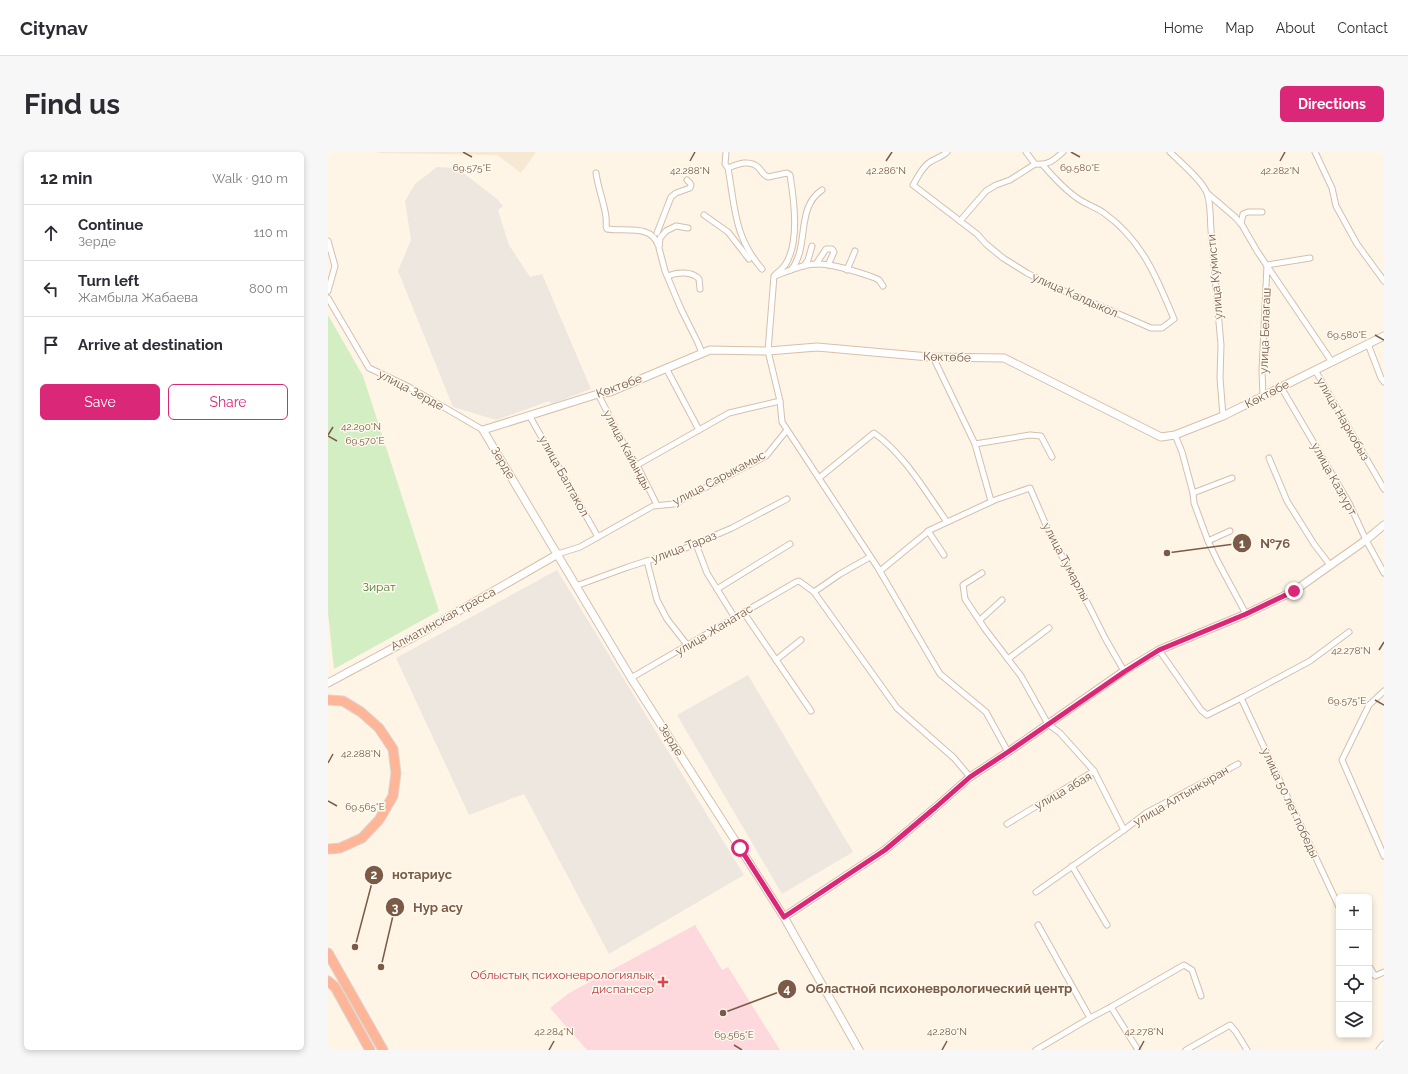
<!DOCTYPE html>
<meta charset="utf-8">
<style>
body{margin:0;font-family:Raleway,sans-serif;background:#f7f7f7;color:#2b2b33}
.controls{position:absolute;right:12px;bottom:12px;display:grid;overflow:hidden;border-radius:6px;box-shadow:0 2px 6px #0003}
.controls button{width:36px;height:36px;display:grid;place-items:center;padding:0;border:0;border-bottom:1px solid #e1e1e2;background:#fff;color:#2b2b33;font:20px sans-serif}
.stop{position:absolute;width:12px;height:12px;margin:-9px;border:3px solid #db2777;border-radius:50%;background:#fff}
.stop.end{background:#db2777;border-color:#fff;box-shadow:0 1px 4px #0008}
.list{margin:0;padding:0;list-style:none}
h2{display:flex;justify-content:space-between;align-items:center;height:52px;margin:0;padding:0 16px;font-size:17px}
h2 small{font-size:13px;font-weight:400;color:#7c7c81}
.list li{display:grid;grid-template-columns:26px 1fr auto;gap:12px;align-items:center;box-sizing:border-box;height:56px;padding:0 16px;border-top:1px solid #e1e1e2}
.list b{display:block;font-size:15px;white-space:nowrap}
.list p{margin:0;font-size:13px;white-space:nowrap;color:#7c7c81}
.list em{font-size:13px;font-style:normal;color:#7c7c81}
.actions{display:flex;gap:8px;padding:12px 16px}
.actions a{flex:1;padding:9px 0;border:1px solid #db2777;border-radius:6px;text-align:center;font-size:14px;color:#db2777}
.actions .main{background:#db2777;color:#fff}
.icon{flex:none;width:22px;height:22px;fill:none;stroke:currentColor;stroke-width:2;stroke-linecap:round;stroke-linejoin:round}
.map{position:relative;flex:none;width:1056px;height:898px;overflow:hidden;border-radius:6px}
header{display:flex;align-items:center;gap:24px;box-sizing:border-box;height:56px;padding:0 20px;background:#fff;border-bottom:1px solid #e1e1e2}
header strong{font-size:19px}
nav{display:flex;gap:22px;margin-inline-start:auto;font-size:14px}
.intro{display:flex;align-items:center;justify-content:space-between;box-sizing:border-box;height:96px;padding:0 24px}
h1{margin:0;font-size:28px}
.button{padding:10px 18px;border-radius:6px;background:#db2777;color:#fff;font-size:14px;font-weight:700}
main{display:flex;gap:24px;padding:0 24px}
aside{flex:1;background:#fff;border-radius:6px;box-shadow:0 2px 6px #0003}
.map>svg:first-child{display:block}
.residential{fill:#f7e8d4}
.industrial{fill:#eee7e0}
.medical{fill:#fdd8dc}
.green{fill:#d3eec3}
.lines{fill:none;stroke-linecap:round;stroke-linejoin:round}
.street-casing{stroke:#d4bfad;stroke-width:7}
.secondary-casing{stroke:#d8bfaa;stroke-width:9}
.highway-casing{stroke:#ddd4cf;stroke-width:11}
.street{stroke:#fff;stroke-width:5}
.secondary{stroke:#fff;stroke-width:7}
.highway{stroke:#feb598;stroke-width:9}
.route{stroke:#db2777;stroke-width:5}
.ticks{fill:none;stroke:#7b5b48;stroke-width:1.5}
.health-dot{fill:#e0444e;stroke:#fff9ee;stroke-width:1.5}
.labels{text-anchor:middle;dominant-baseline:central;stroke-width:3;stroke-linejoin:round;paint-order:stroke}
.street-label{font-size:12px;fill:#7b5b48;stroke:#fff9ee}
.park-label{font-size:12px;fill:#4d7b3c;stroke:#fff9ee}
.health-label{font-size:12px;fill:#be3a42;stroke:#fff9ee;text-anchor:end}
.ticks-label{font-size:10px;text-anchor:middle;fill:#7b5b48;stroke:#fff9ee;stroke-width:3;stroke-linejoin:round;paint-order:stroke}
.leader{fill:none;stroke:#7b5b48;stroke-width:1.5}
.callout-dot{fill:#7b5b48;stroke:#fff9ee;stroke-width:1.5}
.mark-label{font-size:12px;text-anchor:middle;font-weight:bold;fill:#fff}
.callout-label{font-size:13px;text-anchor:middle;font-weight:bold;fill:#7b5b48;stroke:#fff9ee;stroke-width:3;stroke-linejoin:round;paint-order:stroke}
</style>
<header>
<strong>Citynav</strong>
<nav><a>Home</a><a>Map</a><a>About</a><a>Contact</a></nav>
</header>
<div class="intro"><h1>Find us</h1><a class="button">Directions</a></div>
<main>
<aside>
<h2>12 min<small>Walk · 910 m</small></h2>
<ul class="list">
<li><svg class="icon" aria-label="ahead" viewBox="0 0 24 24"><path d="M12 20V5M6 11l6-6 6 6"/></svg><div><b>Continue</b><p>Зерде</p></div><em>110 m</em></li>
<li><svg class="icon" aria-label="left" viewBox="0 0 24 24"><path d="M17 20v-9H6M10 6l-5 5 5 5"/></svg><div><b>Turn left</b><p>Жамбыла Жабаева</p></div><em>800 m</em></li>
<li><svg class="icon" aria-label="arrive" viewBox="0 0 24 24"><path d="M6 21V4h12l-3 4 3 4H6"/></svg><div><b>Arrive at destination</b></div></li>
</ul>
<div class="actions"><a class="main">Save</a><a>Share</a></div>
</aside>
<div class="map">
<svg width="1056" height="898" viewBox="0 0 1056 898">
<rect width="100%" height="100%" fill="#fef5e6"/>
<!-- residential -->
<path class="residential" d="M48,0H208L193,21L169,3L52,1Z"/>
<!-- industrial -->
<g class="industrial">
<path d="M109,15L129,16L169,47L175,54L170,58L181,93L202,125L214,122L263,237L224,252L221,249L168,268L125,255L70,119L83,88L77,49L87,32Z"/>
<path d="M229,418L416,723L281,802L196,642L141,663L68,506Z"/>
<path d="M420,523L525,700L454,742L349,563Z"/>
</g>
<!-- medical -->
<path class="medical" d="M367,773L394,818L400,815L452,898H259L222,856L241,841Z"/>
<!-- green -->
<path class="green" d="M0,163L35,224L111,459L6,517L0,461Z"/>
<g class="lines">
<defs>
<g id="street">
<path d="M398,0L397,12L400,16C407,55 406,85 434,117"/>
<path d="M619,0C614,5 608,6 602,10C594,15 590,25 585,33L649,82L658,92L675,106L699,121L724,134L770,153L823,176H834L846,167C829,126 814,88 776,61C769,56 760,53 752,48C738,39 726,26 715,13"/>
<path d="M698,0L707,12C721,13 725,9 735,0"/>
<path d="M842,0C852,10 874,28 879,41C883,52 882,66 883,78L893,193L892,226L895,264"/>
<path d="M987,0L1004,36L1008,54L1029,92L1056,129"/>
<path d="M400,16C410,12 422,7 431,16C434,20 435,23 440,25L459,21L462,23C466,48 472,91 457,113C454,117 450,120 446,124L440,199L452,249L454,270L550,416L612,522L658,560L680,600"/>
<path d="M268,21C270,36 276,50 278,65C279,70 277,73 279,77C297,80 323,72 330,93"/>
<path d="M879,41L907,65L914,73L929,99L1004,210"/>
<path d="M376,63L400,80L421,107"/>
<path d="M632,69L658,39L668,33L682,28L707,12"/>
<path d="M913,72L915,62L920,60H934"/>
<path d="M360,76L348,74L338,79L332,86L331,96L337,119L353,157L370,191L374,201"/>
<path d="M329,81L343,45L348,41L362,36L363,33L362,31L359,28"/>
<path d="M0,89L7,114L0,139"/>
<path d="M488,112L498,97H504L506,100L500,113"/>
<path d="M476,114L480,108L484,94"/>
<path d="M463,118C482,95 467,56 494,38"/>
<path d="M519,118L527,99"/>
<path d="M340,124C349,120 364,119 371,127L372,137"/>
<path d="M447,124C460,119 475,112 489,112C507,112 530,120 547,126L551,128L555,134"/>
<path d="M0,146L41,216L81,235L155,278"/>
<path d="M1040,192L1053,226L1056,230"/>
<path d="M605,205L647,292L663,349"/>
<path d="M338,216L371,278"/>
<path d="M987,218L1056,337"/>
<path d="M953,235L1021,351L1038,388L1056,421"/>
<path d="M270,242L303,306L309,313L329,353"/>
<path d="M935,244L934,219L939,113L982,106"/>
<path d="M201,263L270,385"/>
<path d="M847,283L854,300L865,341L904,326"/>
<path d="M647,292L702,283L713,284L724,305"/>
<path d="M941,306L959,349L986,392L1002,413"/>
<path d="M309,313L401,261L452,249"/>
<path d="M491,326L546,281C576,302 598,340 619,370"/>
<path d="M865,341L866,351L880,389L902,379"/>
<path d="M600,379L616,403"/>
<path d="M880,389L890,410L918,462"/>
<path d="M368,392L379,421L407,466"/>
<path d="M230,402L252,395L325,354L346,352L438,304L459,278"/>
<path d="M319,409L329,448L339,467L360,494"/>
<path d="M552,419L602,378L667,348L702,336L721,380L762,456L777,486L796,519"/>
<path d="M654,421L635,433L637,447L657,477L693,524L720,572L732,581L766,619"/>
<path d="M248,434L300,415L353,398L404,376L459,347"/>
<path d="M389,437L462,392"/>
<path d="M486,440L512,422L542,405"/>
<path d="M416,461L483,559"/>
<path d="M652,468L674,448"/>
<path d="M831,498L873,558L879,563L913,546L982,509L1021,480"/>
<path d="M680,507L721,476"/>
<path d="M448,508L473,488"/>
<path d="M303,526L468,430L471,429L486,440L569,556L626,606L642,625"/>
<path d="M1056,539L1041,553L1014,608L1056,704"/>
<path d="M913,546L1011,755"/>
<path d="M679,672L766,619L796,678L708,740"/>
<path d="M796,678L818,661L910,612"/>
<path d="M744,714L779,773"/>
<path d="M710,773L762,866"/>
<path d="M1041,814L1047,824L1056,820"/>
<path d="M783,855L810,898"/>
<path d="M708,898L762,866L783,855L856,813L864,818L873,844"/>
<path d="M858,898L902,873L908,880L919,898"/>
</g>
<g id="secondary">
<path d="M0,531L82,487L230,402"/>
<path d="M456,765L557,698L608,655L642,625L680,600L796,519L831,498L918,462L966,439L1038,388L1056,373"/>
<path d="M531,898L456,765L303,526L155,278L270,242L282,240L382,198L440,199L489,195L601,205L676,206L833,285L847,283L895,264L1056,184"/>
<path d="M1052,898L1056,893"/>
</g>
<g id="highway">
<path d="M0,548L15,549L33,560L51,576L65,597L68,621L65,644L51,668L34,686L12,696L0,697"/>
<path d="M0,801L55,898"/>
<path d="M0,829L7,835L42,898"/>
</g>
</defs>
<!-- street casing -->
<use href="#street" class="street-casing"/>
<!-- secondary casing -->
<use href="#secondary" class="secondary-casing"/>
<!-- highway casing -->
<use href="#highway" class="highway-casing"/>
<!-- street -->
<use href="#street" class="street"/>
<!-- secondary -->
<use href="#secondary" class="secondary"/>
<!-- highway -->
<use href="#highway" class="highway"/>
</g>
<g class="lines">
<!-- route -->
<path class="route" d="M412,696L456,765L557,698L608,655L642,625L680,600L796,520L831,498L918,462L966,439"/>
</g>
<!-- ticks -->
<path class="ticks" d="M135,0L144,5M743,0L752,5M362,9L367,0M558,9L564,0M952,9L957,0M1047,183L1056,188M0,283L5,275M0,284L9,289M1051,498L1056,490M1047,548L1056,553M0,611L5,602M0,649L9,654M406,893L414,898M221,898L226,889M614,898L619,889M811,898L816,889"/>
<!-- markers -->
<path class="health-dot" d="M333 824h4v4h4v4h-4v4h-4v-4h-4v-4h4z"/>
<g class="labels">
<!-- street labels -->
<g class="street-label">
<text transform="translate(887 125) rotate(-95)">улица Кумисти</text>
<text transform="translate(747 143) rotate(24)">улица Калдыкол</text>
<text transform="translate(937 179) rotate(-88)">улица Белагаш</text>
<text transform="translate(619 205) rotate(2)">Көктөбе</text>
<text transform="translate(291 234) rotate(-20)">Көктөбе</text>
<text transform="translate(83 238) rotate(28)">улица Зерде</text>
<text transform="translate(939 242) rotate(-27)">Көктөбе</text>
<text transform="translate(1015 267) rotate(60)">улица Наркобыз</text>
<text transform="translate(299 298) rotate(62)">улица Кайынды</text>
<text transform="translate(175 311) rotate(59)">Зерде</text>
<text transform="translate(236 324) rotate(61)">улица Балтакол</text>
<text transform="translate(391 326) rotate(-28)">улица Сарыкамыс</text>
<text transform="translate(1006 327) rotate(61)">улица Казгурт</text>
<text transform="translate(356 395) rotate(-21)">улица Тараз</text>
<text transform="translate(738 410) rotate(62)">улица Тумарлы</text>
<text transform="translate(115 467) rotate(-29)">Алматинская трасса</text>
<text transform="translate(386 478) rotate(-31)">улица Жанатас</text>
<text transform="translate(343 588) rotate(58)">Зерде</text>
<text transform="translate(735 639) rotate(-30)">улица абая</text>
<text transform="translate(853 644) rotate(-30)">улица Алтынкыран</text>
<text transform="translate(962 651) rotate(65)">улица 50 лет победы</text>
</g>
<!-- park labels -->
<g class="park-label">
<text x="51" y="435">Зират</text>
</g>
<!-- health labels -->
<g class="health-label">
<text x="326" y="823">Облыстық психоневрологиялық<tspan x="326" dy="14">диспансер</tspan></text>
</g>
</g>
<g class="ticks-label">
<text x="144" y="19">69.575°E</text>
<text x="752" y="19">69.580°E</text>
<text x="362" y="22">42.288°N</text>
<text x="558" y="22">42.286°N</text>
<text x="952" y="22">42.282°N</text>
<text x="1019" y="186">69.580°E</text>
<text x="33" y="278">42.290°N</text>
<text x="37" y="292">69.570°E</text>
<text x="1023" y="502">42.278°N</text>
<text x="1019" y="552">69.575°E</text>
<text x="33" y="605">42.288°N</text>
<text x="37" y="658">69.565°E</text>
<text x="226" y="883">42.284°N</text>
<text x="619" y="883">42.280°N</text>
<text x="816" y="883">42.278°N</text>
<text x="406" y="886">69.565°E</text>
</g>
<!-- callouts -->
<path class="leader" d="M839 401L914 391M27 795L46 723M53 815L67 755M395 861L459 837"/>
<g class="callout-dot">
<circle cx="839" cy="401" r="4"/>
<circle cx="27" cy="795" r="4"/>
<circle cx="53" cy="815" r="4"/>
<circle cx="395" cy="861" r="4"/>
<circle cx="914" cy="391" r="10"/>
<circle cx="46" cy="723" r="10"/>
<circle cx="67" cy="755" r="10"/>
<circle cx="459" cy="837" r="10"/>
</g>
<g class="mark-label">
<text x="914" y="396">1</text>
<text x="46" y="727">2</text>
<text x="67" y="760">3</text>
<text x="459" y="841">4</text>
</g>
<g class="callout-label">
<text x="947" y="396">№76</text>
<text x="94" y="727">нотариус</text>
<text x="110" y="760">Нур асу</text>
<text x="611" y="841">Областной психоневрологический центр</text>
</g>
</svg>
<div class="controls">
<button>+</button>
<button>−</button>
<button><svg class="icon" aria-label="locate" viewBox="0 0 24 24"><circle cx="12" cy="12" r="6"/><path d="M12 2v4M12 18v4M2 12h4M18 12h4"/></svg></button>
<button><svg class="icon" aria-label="layers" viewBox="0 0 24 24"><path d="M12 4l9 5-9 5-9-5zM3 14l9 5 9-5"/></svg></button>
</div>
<div class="stop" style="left:412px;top:696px"></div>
<div class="stop end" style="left:966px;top:439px"></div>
</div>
</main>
